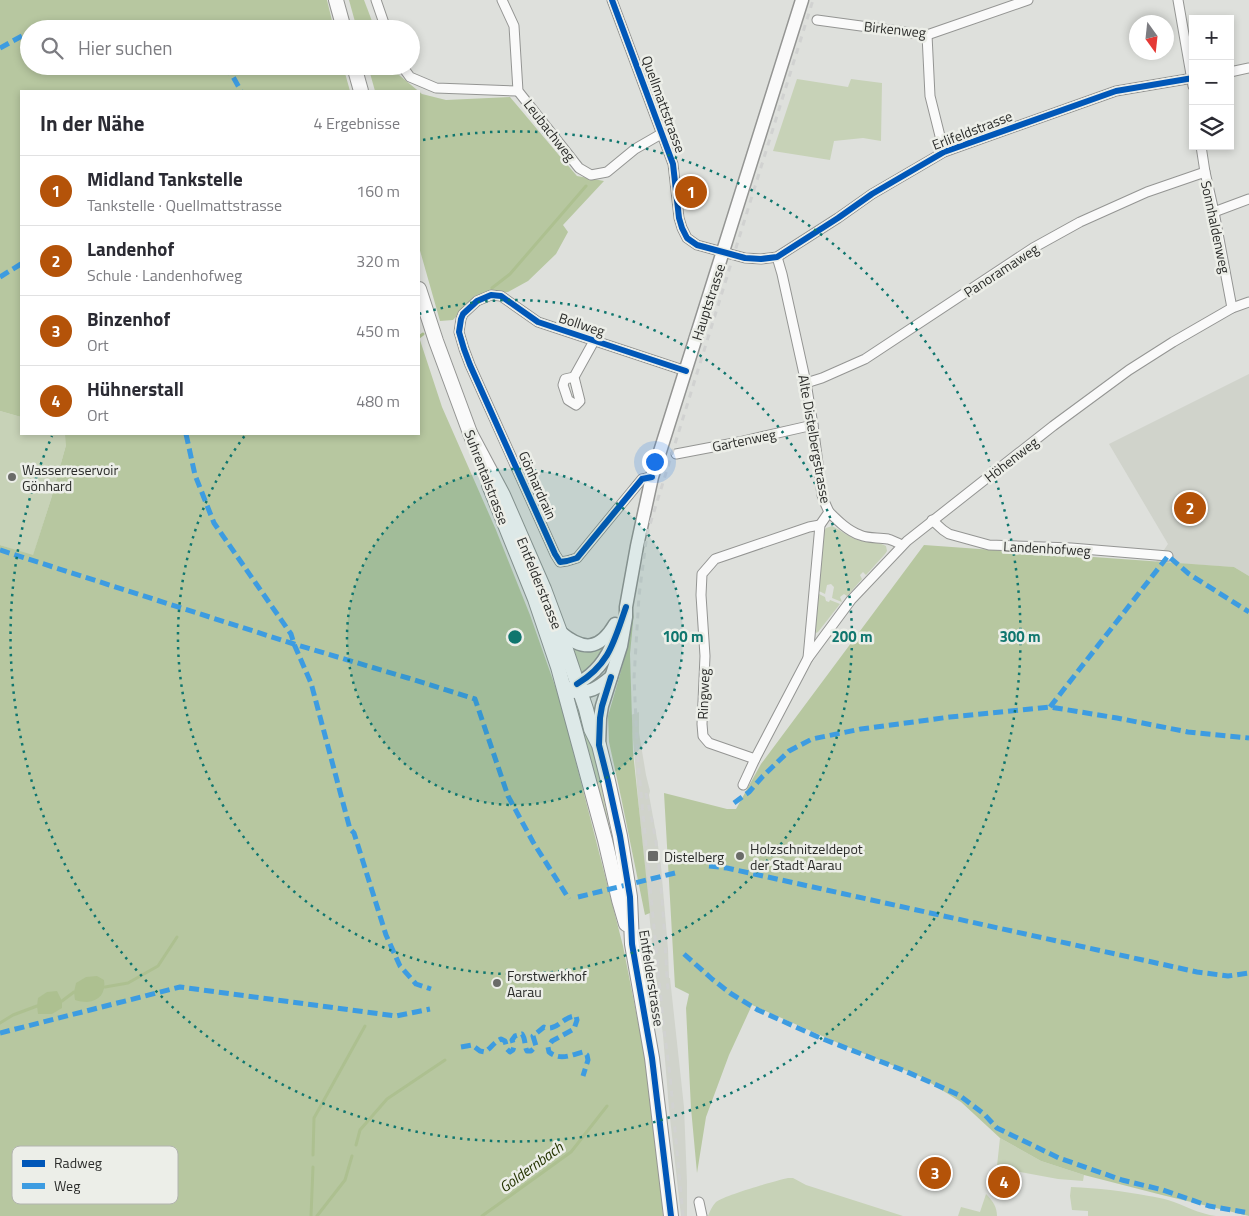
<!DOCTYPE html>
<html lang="de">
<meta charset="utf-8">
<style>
body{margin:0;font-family:"Titillium Web",sans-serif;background:#f7f7f7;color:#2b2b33}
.controls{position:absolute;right:15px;top:15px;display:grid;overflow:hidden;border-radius:0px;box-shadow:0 2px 8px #0003}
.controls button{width:45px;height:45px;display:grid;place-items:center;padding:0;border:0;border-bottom:1px solid #e1e1e2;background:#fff;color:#2b2b33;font:25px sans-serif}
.compass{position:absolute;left:1129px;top:15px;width:45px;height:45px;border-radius:50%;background:#fff;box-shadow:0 2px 8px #0003;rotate:165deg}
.you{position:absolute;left:654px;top:461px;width:18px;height:18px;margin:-12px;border:4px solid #fff;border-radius:50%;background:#1a73e8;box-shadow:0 0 0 8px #1a73e833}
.badge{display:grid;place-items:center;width:32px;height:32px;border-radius:50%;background:#b45309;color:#fff;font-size:16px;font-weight:700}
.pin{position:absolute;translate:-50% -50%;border:2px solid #fff;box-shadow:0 1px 5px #0006}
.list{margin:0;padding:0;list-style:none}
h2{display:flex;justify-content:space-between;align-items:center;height:65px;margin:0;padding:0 20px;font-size:21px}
h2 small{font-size:16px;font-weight:400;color:#7c7c81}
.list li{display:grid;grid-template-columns:32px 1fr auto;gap:15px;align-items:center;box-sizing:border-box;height:70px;padding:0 20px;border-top:1px solid #e1e1e2}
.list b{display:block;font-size:19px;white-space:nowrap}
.list p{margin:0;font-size:16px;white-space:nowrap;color:#7c7c81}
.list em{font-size:16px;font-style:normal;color:#7c7c81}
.icon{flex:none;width:28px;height:28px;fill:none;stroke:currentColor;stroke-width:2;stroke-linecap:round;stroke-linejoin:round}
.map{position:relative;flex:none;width:1249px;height:1216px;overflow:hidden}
.search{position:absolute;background:#fff;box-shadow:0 2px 8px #0003;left:20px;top:20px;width:400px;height:55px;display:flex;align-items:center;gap:12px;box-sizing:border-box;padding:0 18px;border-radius:28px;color:#7c7c81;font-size:19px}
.panel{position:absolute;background:#fff;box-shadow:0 2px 8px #0003;left:20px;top:90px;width:400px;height:345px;border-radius:0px}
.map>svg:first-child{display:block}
.built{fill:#d0d3cb}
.green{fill:#c7d2b7}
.forest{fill:#b7c7a0}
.water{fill:#adc090}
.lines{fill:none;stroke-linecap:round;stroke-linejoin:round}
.stream{stroke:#adc090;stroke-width:3}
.minor-casing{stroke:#949593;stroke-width:11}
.secondary-casing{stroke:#949593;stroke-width:15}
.primary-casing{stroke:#949593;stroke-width:16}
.minor{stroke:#fafafa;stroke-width:9}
.secondary{stroke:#fafafa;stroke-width:12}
.primary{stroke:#fafafa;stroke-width:14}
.rail{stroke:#d1d2d1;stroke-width:3;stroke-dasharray:6 6;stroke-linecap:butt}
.quiet{stroke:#3d9ce1;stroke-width:5;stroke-dasharray:10 5;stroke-linecap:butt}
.cycleway-casing{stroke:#eceee8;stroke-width:9}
.cycleway{stroke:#0057b8;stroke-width:6}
.ring{fill:none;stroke:#0f766e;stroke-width:2.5;stroke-dasharray:2.5 5}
.poi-dot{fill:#6a6b68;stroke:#eceee8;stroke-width:2}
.labels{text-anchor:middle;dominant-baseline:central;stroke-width:5;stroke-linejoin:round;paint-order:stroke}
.street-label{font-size:14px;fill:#2b2c2a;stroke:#eceee8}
.poi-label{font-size:14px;fill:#2b2c2a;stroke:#eceee8;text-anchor:start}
.water-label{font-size:15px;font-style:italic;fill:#243400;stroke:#eceee8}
.key{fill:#eceee8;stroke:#b2b4af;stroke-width:1}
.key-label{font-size:14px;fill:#2b2c2a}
.centre{fill:#0f766e;stroke:#eceee8;stroke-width:2.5}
.ring-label{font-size:15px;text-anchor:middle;font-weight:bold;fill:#0f766e;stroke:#eceee8;stroke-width:5;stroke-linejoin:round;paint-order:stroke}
</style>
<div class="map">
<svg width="1249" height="1216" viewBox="0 0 1249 1216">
<rect width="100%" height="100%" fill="#dee0dc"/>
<!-- built -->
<g class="built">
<path d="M1249,374V576L1234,567L1156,562L1168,544L1109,444Z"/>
<path d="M639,712V733L646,775L650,791L649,795L657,839L661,866L668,949L669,978H670L684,1107L687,1182V1216H681L669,1109L663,1035L655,974L638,798L631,715Z"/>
</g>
<!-- green -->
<g class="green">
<path d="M797,79L848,87L851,79L882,83L881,141L863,138L834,141L830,160L773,151Z"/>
<path d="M0,411L21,417V434H66V445L51,499L33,556L0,545Z"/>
<path d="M832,526C841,530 848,537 858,540C867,543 878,541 886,546L887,551L885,554L866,575L863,572L860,575L862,579L847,596L844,594L840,597L842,602L832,598L834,587L831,584L827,585L825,594L819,591L823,533L826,528Z"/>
<path d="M819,594L825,597L826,601L829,602L830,600L840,604L818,632L816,633L813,629Z"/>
<path d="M607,643L599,661L585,672L580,671L571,647Z"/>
<path d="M579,697L600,779L619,876L578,717V702Z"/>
<path d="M1000,1138L1041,1161L1084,1175L1083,1181L1058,1179L1003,1169L997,1166Z"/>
<path d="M788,1178H793L806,1185L903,1216H708C710,1211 712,1206 716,1202C725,1195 775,1181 788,1178Z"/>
<path d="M1071,1187C1098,1188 1123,1191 1149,1196C1155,1197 1162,1198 1168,1200C1184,1205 1199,1214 1216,1216H1088V1211L1072,1210L1070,1196Z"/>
<path d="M986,1194C993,1201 997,1207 997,1216H958L961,1207L980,1212Z"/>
</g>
<!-- forest -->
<g class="forest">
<path d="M0,0H327L334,29H29V66H343L350,91H21V417L0,411Z"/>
<path d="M349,0H364L375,29H357Z"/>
<path d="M368,66H391L393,70L422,94L446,100L510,97L558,154L577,176L604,181L563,225L568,232L556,254L528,281L508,292L474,297L453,320L440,321L419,247V91H375Z"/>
<path d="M419,337L442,407L496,530L530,615L560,700L623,946L651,1088L663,1216H0V545L33,555L51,499L66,445L65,434H419Z"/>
<path d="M924,545L1234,567L1249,576V1216L1162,1195L1084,1175L1041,1161L1000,1138L961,1102L921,1077L845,1046L752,1005L729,1055L706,1117L697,1173L691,1108L686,1008L689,994L675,987L664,793L727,809H736L761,764Z"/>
<path d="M634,612L630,654L633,752L650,913L645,915L621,797L609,742L608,716L623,664Z"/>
</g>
<!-- water -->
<g class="water">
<path d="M97,976L104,980C106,992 100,1001 87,1002C83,1002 78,1001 75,1000L74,992L76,983L86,977Z"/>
<path d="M57,991L62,1001V1008L52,1014H38L37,1006L38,998L47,992Z"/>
</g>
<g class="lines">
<!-- stream -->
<g class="stream">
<path d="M492,288L510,274L586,186"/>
<path d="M419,337L423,334"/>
<path d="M105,987L128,983L158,966L177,937"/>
<path d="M62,1001L74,992"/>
<path d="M0,1023L13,1015L37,1006"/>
<path d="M356,1145L360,1130L387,1099L445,1060"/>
<path d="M313,1155L314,1118L365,1026"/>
<path d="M311,1216L313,1167"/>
<path d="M317,1216L345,1180L352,1156"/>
<path d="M482,1216L571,1152L607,1106"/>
</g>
<defs>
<g id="minor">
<path d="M376,0L386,29"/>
<path d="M502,0L514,26L518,91L579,168L591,175L607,172L635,149L661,134"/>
<path d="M612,0L673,164L679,218L682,228L687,238L697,245L745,258L761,259L777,257L838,218L872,194L944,152L1116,91L1193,78"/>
<path d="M1178,0L1193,86"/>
<path d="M817,20L927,35L1028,0"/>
<path d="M927,35L930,96L944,152"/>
<path d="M402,66L410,77L436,88L518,91"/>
<path d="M1230,72L1249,68"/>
<path d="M1201,146L1205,172L1214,212L1232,308"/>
<path d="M1214,212L1249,199"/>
<path d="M574,377L565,379L563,385L568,400L576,405L580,401L574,377L594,341"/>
<path d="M806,383L822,378L865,359L1033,248L1080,222L1147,192L1205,172"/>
<path d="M676,454L739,442L813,425"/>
<path d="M652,477L642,479L577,558L567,561L560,562L555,554L470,365L464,349L459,332L461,319L463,314L477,301L491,295L501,296L538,322L686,371"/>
<path d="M829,512C838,521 848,531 860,535C869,539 878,537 888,539C892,540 898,543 902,545"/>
<path d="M932,520L943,530L949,534L989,545L1071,548L1168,556"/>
<path d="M808,658L851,600L907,541L1053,426L1129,370L1173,342L1232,308L1249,302"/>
<path d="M755,759L709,743L703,736L702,724L705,656L701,595L702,574L715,559L809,527L820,525"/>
<path d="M743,785L755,759L808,658L820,525L829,512L825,503L822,495L813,425L806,383L782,274L777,257"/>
<path d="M699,1202L702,1216"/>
</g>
<g id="secondary">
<path d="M560,632C583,651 599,651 615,624"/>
<path d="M570,689C577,684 584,680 590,675C605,663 612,646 619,628"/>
<path d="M571,692C592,692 595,690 611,677"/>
<path d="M599,745L600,718L602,706L621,646L626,617V607L637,546L652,477L802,0"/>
</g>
<g id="primary">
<path d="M336,0L344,29"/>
<path d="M354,66L361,91"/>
<path d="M419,289L436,341L473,441"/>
<path d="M470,433L503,495L544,589L560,632L586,709L591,729L599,745L608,781L620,836L630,897L632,944L652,1058L671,1216"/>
<path d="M489,485L535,599L558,667L605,840L619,900L626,924"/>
</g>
</defs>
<!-- minor casing -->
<use href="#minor" class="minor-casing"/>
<!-- secondary casing -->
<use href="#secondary" class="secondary-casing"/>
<!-- primary casing -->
<use href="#primary" class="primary-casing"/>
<!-- minor -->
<use href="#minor" class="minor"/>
<!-- secondary -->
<use href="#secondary" class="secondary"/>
<!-- primary -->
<use href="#primary" class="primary"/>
<!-- rail -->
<g class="rail">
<path d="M646,793C650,812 655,831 657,850C663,897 665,944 668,992"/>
<path d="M683,1216L670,1076L663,1021L638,762L634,678L639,596L647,534L813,0"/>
</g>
<!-- quiet -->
<g class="quiet">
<path d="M54,29L58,28L128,29"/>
<path d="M0,48L22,36L29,35"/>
<path d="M224,66L232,75L241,91"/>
<path d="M0,277L21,264"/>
<path d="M186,434L195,475L214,523L291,634L294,644L311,683L350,829L354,833L386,935L400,966L416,984L431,989"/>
<path d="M0,550L294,644L408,678L475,699L508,796L533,842L569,899"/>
<path d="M1050,707L1168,556L1189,574L1249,612"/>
<path d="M734,803L749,792L763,776L789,751L812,739L861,729L950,717L1050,707L1117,718L1188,732L1249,738"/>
<path d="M709,866L727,868L1197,972L1228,976L1249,973"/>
<path d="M578,897L675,873"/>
<path d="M684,954L712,979L730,993L758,1010L818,1037L905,1071L959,1095L984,1114L997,1128L1059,1158L1122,1180L1163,1190L1209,1206L1249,1213"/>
<path d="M0,1033L180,987L396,1016L430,1009"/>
<path d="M461,1047L472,1045L480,1051L485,1052C492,1047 493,1043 501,1039L505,1041L507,1049L510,1052L513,1050L514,1046L512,1040L515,1036L522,1034C526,1039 524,1046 527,1051H531L536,1046L533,1036L544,1027C557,1032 563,1016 576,1016L577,1020L574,1029L552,1041L548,1047L549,1052C560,1061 571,1055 583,1052L587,1055L588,1060L583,1076"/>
</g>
<defs>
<g id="cycleway">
<path d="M612,0L673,164L679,218L682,228L687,238L697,245L745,258L761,259L777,257L838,218L872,194L944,152L1116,91L1193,78"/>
<path d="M652,477L642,479L577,558L567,561L560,562L555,554L470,365L464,349L459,332L461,319L463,314L477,301L491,295L501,296L538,322L686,371"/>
<path d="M611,677L602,706L600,718L599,745L608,781L620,836L630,897L632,944L652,1058L671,1216"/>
<path d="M577,684C610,664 614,641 626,607"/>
</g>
</defs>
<!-- cycleway casing -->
<use href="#cycleway" class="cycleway-casing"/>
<!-- cycleway -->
<use href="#cycleway" class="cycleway"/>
</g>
<!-- distance rings -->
<circle cx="515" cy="637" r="168" fill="#0f766e" fill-opacity=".12"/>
<g class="ring">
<circle cx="515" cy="637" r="168"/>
<path d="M419 314A337 337 0 1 1 246 434"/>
<path d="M423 140A505 505 0 1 1 52 436"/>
</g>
<!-- markers -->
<g class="poi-dot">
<circle cx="12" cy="477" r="5"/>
<rect x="647" y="850" width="12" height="12" rx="2.5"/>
<circle cx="740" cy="856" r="5"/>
<circle cx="497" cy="983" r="5"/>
</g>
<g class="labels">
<!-- street labels -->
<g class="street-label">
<text transform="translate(895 29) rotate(6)">Birkenweg</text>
<text transform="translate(664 104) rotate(70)">Quellmattstrasse</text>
<text transform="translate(550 130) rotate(52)">Leubachweg</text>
<text transform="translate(972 130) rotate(-21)">Erlifeldstrasse</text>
<text transform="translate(1216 227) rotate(78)">Sonnhaldenweg</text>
<text transform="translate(1001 270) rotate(-33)">Panoramaweg</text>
<text transform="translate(708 302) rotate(-72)">Hauptstrasse</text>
<text transform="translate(582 324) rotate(18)">Bollweg</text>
<text transform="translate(815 439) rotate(80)">Alte Distelbergstrasse</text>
<text transform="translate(744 440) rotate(-12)">Gartenweg</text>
<text transform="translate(1011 459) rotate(-38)">Höhenweg</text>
<text transform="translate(487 477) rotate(69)">Suhrentalstrasse</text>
<text transform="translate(538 485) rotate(66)">Gönhardrain</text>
<text transform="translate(1047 548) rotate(3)">Landenhofweg</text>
<text transform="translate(540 583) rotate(68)">Entfelderstrasse</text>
<text transform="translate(703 694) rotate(-88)">Ringweg</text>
<text transform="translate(652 978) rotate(81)">Entfelderstrasse</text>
</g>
<!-- poi labels -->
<g class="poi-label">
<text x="22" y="469">Wasserreservoir<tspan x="22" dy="16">Gönhard</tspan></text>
<text x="750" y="848">Holzschnitzeldepot<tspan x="750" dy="16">der Stadt Aarau</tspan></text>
<text x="664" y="856">Distelberg</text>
<text x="507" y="975">Forstwerkhof<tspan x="507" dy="16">Aarau</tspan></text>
</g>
<!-- water labels -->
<g class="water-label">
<text transform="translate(531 1167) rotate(-36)">Goldernbach</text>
</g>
</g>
<!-- legend -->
<rect x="12" y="1146" width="166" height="58" rx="8" class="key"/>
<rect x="22" y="1160" width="23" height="7" fill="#0057b8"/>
<rect x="22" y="1183" width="23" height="6" fill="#3d9ce1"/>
<g class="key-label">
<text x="54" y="1168">Radweg</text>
<text x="54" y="1191">Weg</text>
</g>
<circle cx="515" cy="637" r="8" class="centre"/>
<g class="ring-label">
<text x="683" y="642">100 m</text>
<text x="852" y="642">200 m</text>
<text x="1020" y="642">300 m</text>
</g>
</svg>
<div class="controls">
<button>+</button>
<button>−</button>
<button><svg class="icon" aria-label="layers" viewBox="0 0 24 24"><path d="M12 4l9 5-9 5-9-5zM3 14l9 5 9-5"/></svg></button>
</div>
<svg class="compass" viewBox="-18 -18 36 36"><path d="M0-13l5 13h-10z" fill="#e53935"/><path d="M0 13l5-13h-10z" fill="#7c7c81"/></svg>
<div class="you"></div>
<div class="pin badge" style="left:691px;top:192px">1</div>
<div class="pin badge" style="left:1190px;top:508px">2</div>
<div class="pin badge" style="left:935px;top:1173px">3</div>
<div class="pin badge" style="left:1004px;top:1182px">4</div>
<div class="search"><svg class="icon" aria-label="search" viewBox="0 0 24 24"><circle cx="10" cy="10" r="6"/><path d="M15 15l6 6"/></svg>Hier suchen</div>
<section class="panel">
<h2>In der Nähe<small>4 Ergebnisse</small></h2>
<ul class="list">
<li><span class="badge">1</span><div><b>Midland Tankstelle</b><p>Tankstelle · Quellmattstrasse</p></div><em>160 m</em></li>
<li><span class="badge">2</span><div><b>Landenhof</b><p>Schule · Landenhofweg</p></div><em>320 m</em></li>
<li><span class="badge">3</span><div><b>Binzenhof</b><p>Ort</p></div><em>450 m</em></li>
<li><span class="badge">4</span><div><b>Hühnerstall</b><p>Ort</p></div><em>480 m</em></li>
</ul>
</section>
</div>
